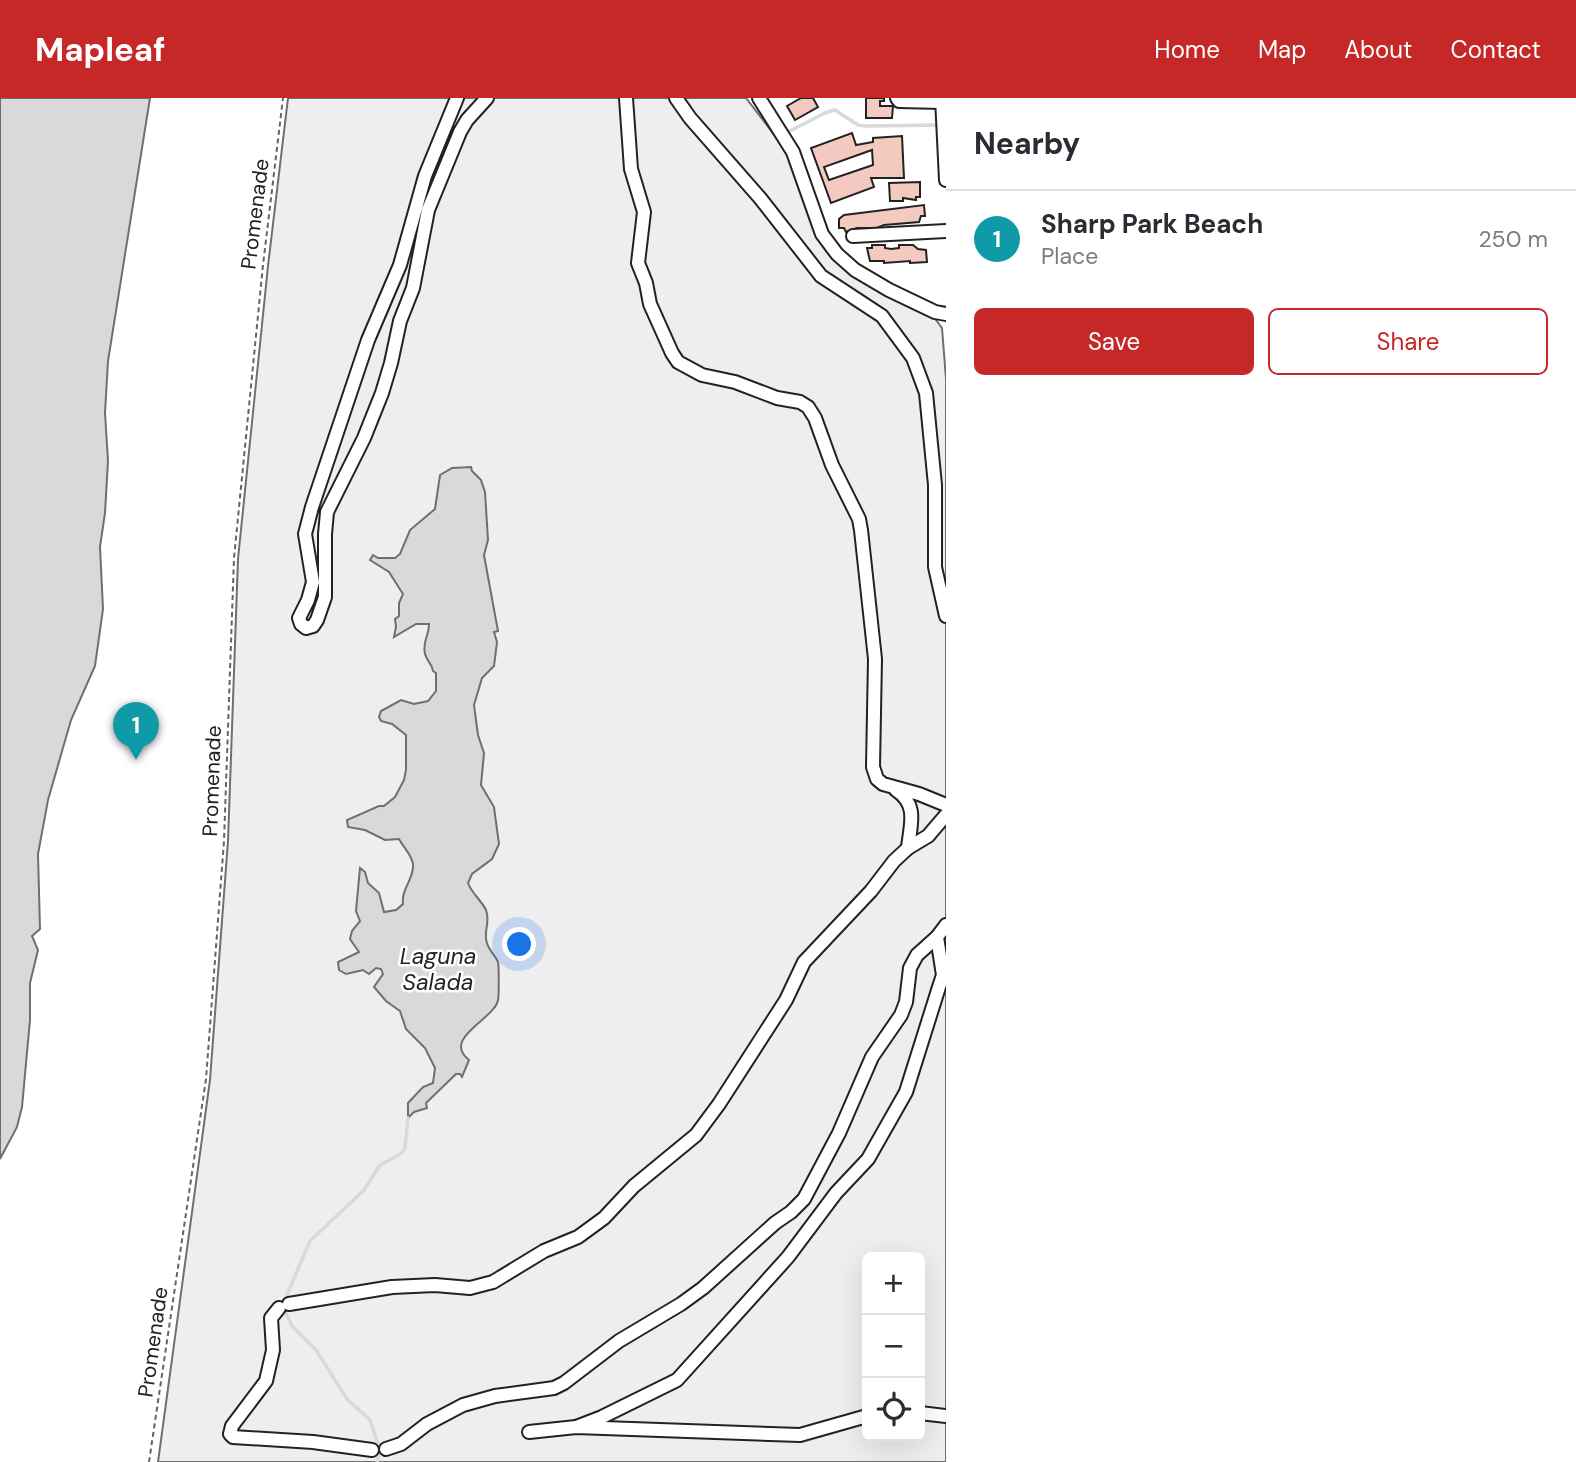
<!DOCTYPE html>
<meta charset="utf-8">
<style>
body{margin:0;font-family:"DM Sans",sans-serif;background:#f2f2f3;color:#2b2b33}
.controls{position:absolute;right:21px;bottom:21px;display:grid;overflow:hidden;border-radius:10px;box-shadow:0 7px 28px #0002}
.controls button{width:63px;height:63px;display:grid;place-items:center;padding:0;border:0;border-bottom:2px solid #e1e1e2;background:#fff;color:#2b2b33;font:35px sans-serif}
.you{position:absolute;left:520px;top:847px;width:24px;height:24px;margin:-18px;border:5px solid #fff;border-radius:50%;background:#1a73e8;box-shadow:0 0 0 10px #1a73e833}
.badge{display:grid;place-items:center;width:46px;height:46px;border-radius:50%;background:#c62828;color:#fff;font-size:23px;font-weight:700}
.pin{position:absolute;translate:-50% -58px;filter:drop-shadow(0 2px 4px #0008)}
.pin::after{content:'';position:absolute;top:37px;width:24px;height:21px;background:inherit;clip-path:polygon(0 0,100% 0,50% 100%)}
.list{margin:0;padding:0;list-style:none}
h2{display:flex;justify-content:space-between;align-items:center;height:91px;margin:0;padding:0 28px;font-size:30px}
h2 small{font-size:23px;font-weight:400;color:#7c7c81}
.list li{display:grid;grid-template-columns:46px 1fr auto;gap:21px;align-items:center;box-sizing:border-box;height:98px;padding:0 28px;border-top:2px solid #e1e1e2}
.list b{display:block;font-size:26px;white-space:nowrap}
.list p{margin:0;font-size:23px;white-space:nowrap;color:#7c7c81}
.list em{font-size:23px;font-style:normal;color:#7c7c81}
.actions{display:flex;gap:14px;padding:21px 28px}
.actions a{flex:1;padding:16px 0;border:2px solid #c62828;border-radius:10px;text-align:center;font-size:24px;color:#c62828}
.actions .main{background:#c62828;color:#fff}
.icon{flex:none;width:38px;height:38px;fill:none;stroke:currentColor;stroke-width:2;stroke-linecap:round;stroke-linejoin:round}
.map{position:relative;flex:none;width:946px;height:1364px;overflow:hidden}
header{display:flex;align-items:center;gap:42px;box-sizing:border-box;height:98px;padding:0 35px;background:#c62828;color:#fff}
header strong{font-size:33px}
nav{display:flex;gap:38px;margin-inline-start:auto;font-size:24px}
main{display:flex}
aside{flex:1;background:#fff}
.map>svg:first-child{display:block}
.green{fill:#eee;stroke:#6f6f6f;stroke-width:2;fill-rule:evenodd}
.water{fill:#d9d9d9;stroke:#6f6f6f;stroke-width:2}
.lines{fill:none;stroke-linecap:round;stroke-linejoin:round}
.stream{stroke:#d9d9d9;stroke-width:3.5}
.building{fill:#f3c9c0;stroke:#222;stroke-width:2;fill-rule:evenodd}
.minor-casing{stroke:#222;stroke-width:16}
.path{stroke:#646464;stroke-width:2;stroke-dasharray:5 3.5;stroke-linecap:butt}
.minor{stroke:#fff;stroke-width:12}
.labels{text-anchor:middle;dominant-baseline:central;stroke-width:5;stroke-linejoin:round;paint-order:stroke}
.street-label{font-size:21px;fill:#222;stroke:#fff}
.water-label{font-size:23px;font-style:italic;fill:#222;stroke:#fff}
</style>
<header>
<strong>Mapleaf</strong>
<nav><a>Home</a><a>Map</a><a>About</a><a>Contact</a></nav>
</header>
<main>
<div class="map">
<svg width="946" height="1364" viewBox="0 0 946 1364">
<rect width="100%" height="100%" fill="#fff"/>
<!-- green -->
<path class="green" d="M288,0H746L789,56L833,159L933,218L942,230L946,281V1364H158L210,982L228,743L238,461L268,168ZM867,1159H920V1338H867Z"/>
<!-- water -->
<g class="water">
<path d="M0,0H150L108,263L105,315L108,363L105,415L100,449L103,511L95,568L71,622L48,702L38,756L40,831L32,838L38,852L30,885V922L22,1009L17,1029L0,1061Z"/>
<path d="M471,369L472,373L481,382L485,394L488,442L484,457L498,533L494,534L497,544L494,568L482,580L474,607L478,637L484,655L481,687L494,709L499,746L492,761L472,776L468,785C472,796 482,803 486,812C490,822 485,830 486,840C486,850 494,855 498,864C499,867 499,898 498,902C495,921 441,940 469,962L462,979L460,976H456L426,1005L427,1010L414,1014L408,1020V1005L423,989L433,985L435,970L425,950L406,931L400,913L386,903L374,889L383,876L381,871L376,870L369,876L363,872L346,876L339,872L338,864L359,854L350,841L352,833L360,823L356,813L360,770L365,774L368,785L379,795L384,814L396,812L403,806C401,791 414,781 413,767C413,758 403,749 399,741L385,742L365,732L348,729L347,722L379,708H384L395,699L404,682L406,672V637L392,626L381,623L379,619L381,613L401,602L414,606L428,603L436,593V575L433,573C432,565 427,564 425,556C422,544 429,538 429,526H416L394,539L396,529L395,521L399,518V505L403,496L389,474L370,462L373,457L378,460H395L400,456L410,432L435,411L440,377L452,370Z"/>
</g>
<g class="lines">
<!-- stream -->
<g class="stream">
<path d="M784,36L827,14L835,12L858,27L867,28L941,27"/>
<path d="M378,1346L370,1322L347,1301L316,1252L292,1228L285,1213V1201L310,1143L364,1092L380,1067L402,1055L405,1049L408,1020"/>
<path d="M377,1364L379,1356"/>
</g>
</g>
<!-- building -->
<g class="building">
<path d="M801,0H813L818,9L795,22L787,8Z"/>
<path d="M866,0H884V3H880V8H893L892,20H866Z"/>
<path d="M852,35L856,47L873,44V40L902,38L904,80H871L874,89L831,105L811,50ZM872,52L873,67L829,82L824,69Z"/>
<path d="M920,84V99H916V102L903,100V103H890L889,85Z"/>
<path d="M924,107L925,118H921L919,124L884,127L877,130H857L846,134L844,130H839V121L844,117Z"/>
<path d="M872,147H885V150L891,151L899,150V147H913L918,151L926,152L927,164L910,165V163L884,165V163H870L867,150H872Z"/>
</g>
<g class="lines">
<defs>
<g id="minor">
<path d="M457,0L425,78L400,167L368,242L312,409L305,436L313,484L308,502L299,520L301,526L306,530L313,528L317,522L325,499V436L327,414L364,340L382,295L391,265L400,223L413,190L428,112L460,34L467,22L487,0"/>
<path d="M626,0L631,71L644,114L638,165L646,185L650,206L672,255L678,264L702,277L735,284L777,300L800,304L808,309L815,320L832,367L859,421L861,432L875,561L873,669L877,681L883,686L919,696L946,707"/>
<path d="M676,0L690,20L760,100L821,178L882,218L913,260L926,295L935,387V469L946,518"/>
<path d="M759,0L793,54L822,136L837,156L855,172L889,192L935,214L946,216"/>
<path d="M897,0L899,3L942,4"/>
<path d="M942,0L946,82"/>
<path d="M853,138L946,133"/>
<path d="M896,692C919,707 910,728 908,750"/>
<path d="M289,1206L392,1189L435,1187L470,1190L493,1184L544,1153L578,1139L604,1120L634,1088L696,1037L719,1006L786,902L804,864L871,793L894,763L908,750L928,738L946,717"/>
<path d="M279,1210L271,1220L273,1252L266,1283L232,1328L230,1336L233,1339L313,1344L372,1352"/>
<path d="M920,1315L946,1318"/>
<path d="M576,1329L602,1319L677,1282L788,1159L836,1095L868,1061L906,994L939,889L943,877L937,839L946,827"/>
<path d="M529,1334L576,1329L800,1337L867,1318"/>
<path d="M386,1351L401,1346L427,1326L463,1307L495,1298L554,1290L564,1285L619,1243L681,1206L703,1190L775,1125L791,1114L804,1101L839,1035L872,959L901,917L906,904L910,870L917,857L937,839"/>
</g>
</defs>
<!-- minor casing -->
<use href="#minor" class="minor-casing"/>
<!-- path -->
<path class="path" d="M149,1364L206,981L224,743L234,460L263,167L283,0"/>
<!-- minor -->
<use href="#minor" class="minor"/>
</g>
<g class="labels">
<!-- street labels -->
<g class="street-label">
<text transform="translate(255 116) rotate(-83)">Promenade</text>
<text transform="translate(212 683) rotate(-88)">Promenade</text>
<text transform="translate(153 1244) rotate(-82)">Promenade</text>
</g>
<!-- water labels -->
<g class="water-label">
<text x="438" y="858">Laguna<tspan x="438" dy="26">Salada</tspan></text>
</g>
</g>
</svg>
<div class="controls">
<button>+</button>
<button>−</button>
<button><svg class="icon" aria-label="locate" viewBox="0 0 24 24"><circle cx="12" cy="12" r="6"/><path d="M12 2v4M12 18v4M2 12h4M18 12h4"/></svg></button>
</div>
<div class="you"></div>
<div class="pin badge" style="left:136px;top:662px;background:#0f9aa8">1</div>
</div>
<aside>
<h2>Nearby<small></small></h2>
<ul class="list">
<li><span class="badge" style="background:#0f9aa8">1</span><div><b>Sharp Park Beach</b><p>Place</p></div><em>250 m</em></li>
</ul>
<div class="actions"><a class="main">Save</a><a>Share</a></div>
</aside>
</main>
